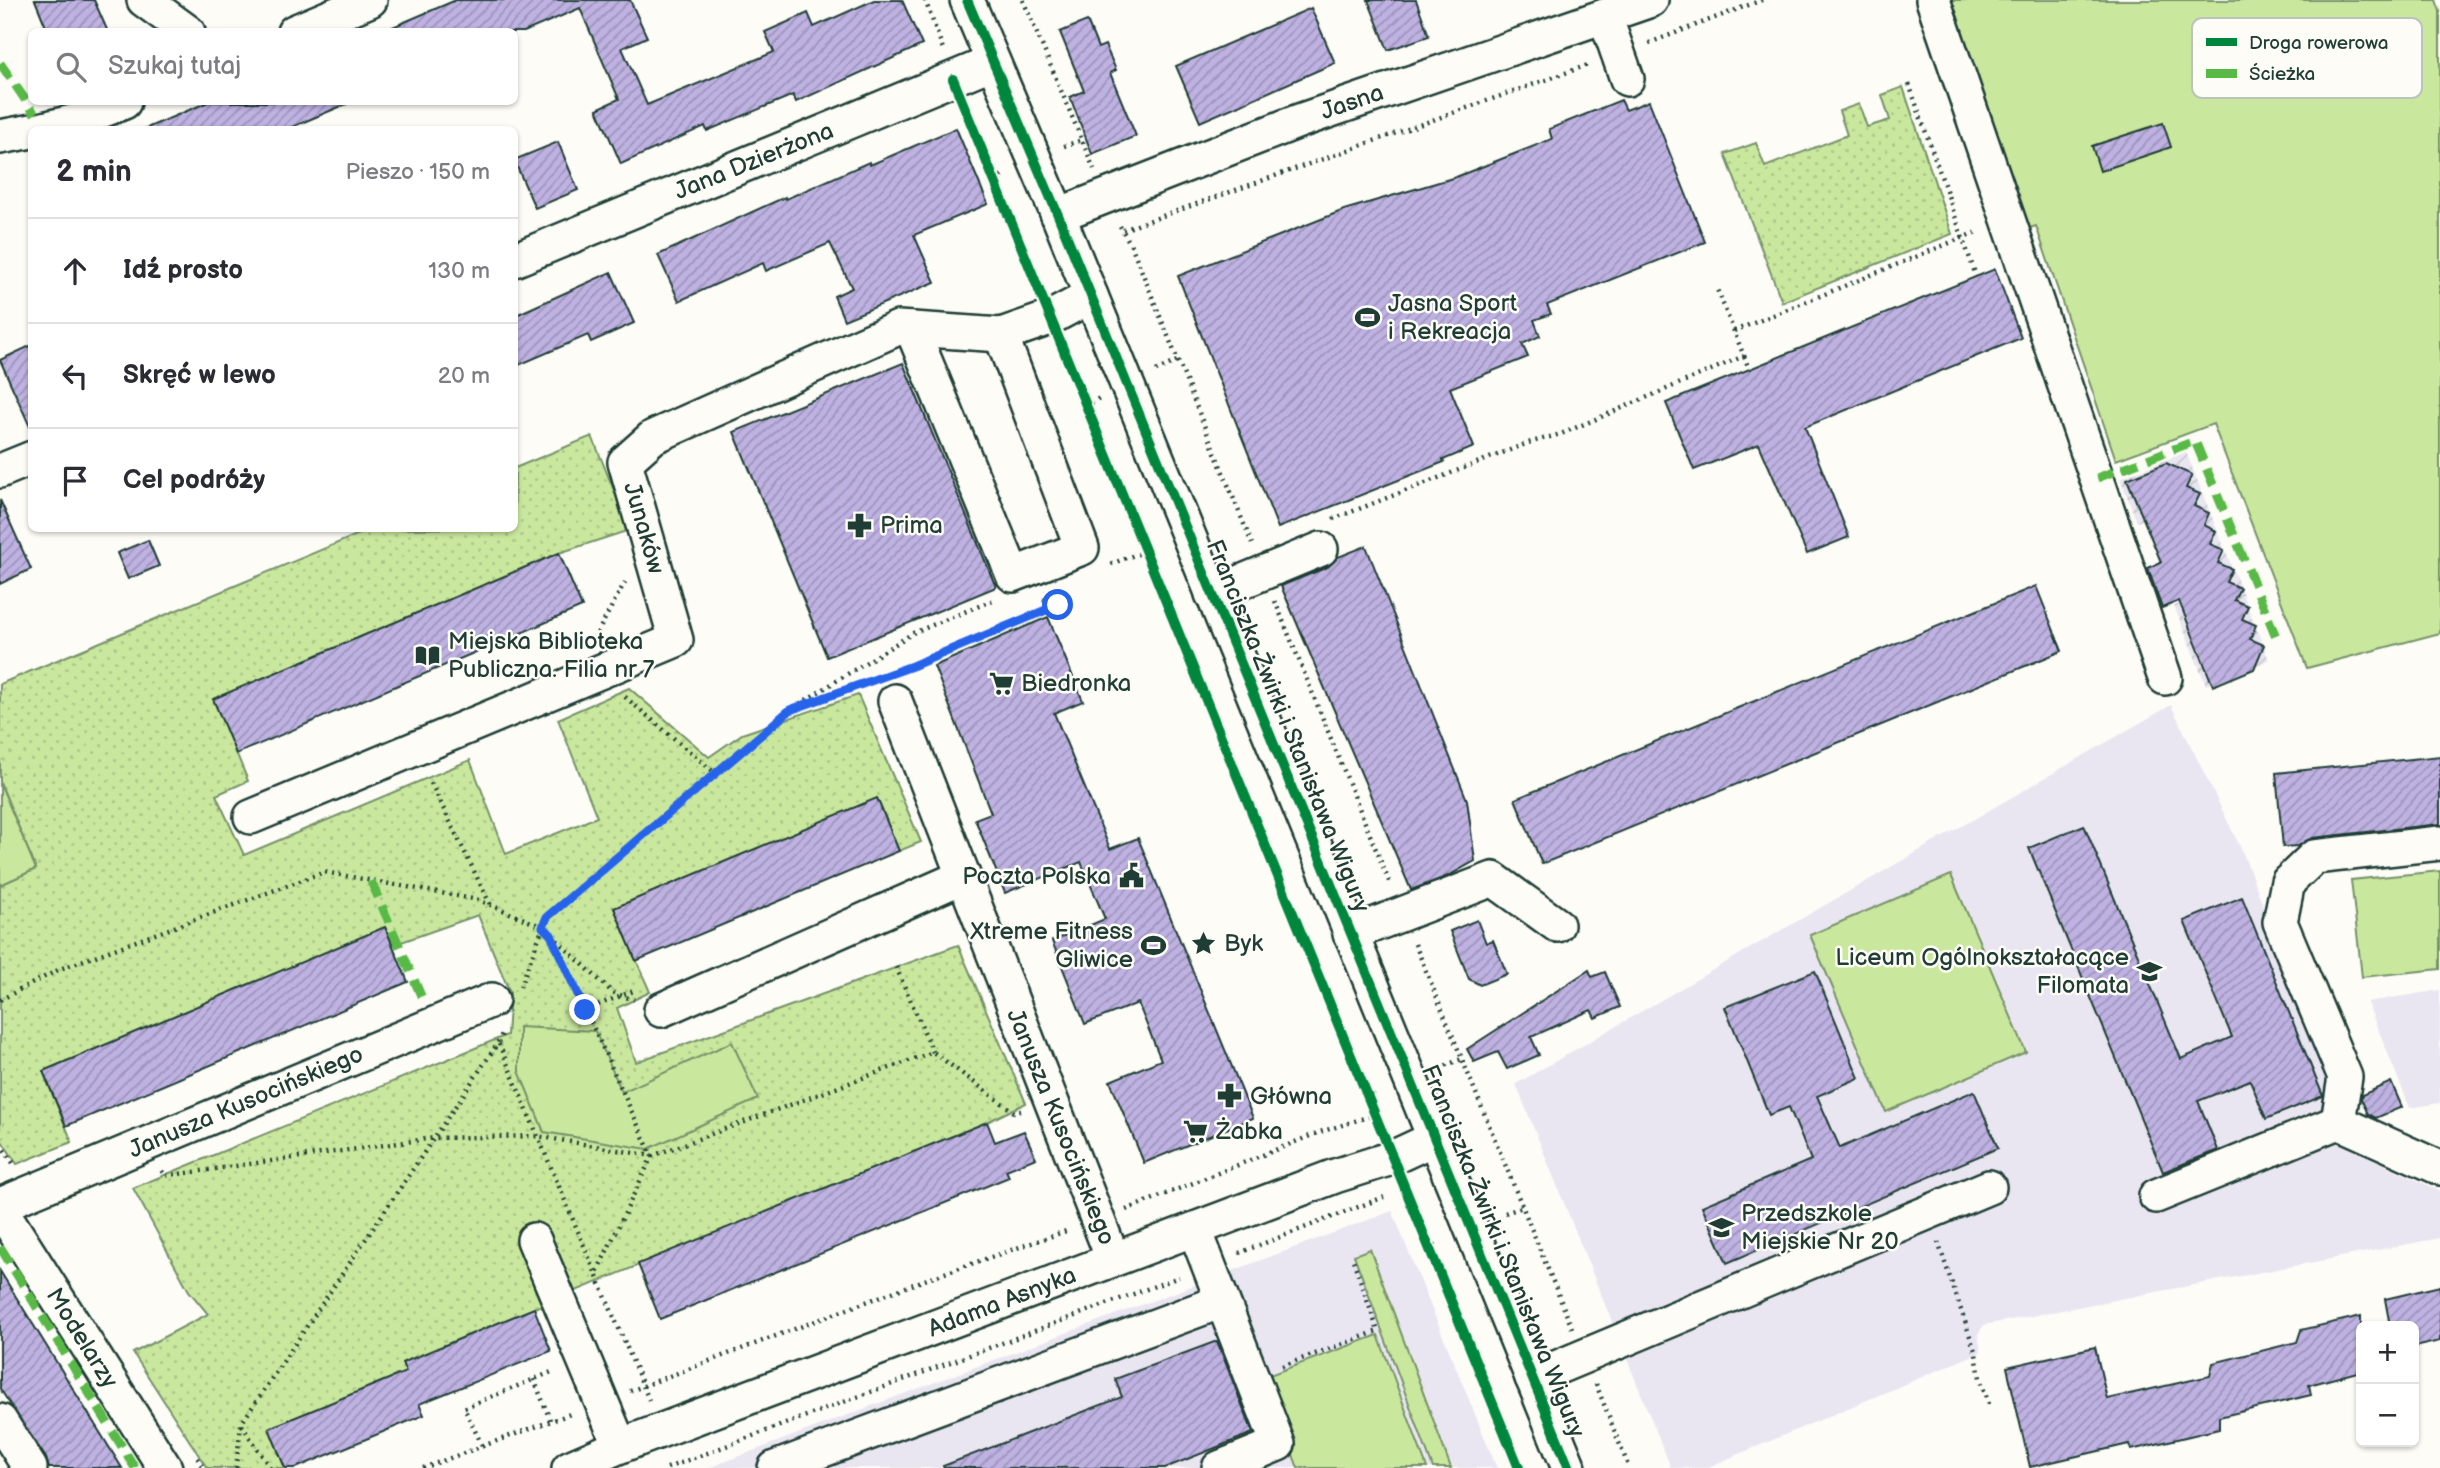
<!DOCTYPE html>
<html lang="pl">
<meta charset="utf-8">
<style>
body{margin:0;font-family:"Balsamiq Sans",sans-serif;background:#f2f2f3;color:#2b2b33}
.controls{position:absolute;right:21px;bottom:21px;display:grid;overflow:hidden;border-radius:10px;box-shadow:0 2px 5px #0004}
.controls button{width:63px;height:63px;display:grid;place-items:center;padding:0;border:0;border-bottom:2px solid #e1e1e2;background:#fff;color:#2b2b33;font:35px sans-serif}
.stop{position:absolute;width:21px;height:21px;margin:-16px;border:5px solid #2563eb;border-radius:50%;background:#fff}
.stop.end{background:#2563eb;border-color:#fff;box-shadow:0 2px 7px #0008}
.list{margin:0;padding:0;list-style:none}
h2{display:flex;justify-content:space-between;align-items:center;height:91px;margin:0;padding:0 28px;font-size:30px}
h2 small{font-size:23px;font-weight:400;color:#7c7c81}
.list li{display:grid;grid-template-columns:46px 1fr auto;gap:21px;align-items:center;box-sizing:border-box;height:105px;padding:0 28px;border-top:2px solid #e1e1e2}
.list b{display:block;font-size:26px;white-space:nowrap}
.list em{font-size:23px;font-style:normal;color:#7c7c81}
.icon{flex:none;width:38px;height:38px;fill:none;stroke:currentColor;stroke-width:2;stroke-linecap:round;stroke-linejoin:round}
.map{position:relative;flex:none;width:2440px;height:1468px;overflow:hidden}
.search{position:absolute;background:#fff;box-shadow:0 2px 5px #0004;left:28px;top:28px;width:490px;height:77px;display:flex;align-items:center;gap:18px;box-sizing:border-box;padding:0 24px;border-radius:10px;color:#7c7c81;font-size:26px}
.panel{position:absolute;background:#fff;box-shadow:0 2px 5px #0004;left:28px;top:126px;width:490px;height:406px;border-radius:10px}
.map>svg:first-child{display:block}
.built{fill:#eae6f1}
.industrial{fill:url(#industrial-furrows)}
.grass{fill:url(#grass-dots);stroke:#749269;stroke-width:2}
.park{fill:#cae79e;stroke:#749269;stroke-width:2}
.building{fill:url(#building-hatch);stroke:#1f3d34;stroke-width:2}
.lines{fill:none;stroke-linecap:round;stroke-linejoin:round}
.minor-casing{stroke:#1f3d34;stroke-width:38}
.path{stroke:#1f3d34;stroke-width:4.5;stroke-dasharray:2 5;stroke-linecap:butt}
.minor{stroke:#fdfcf7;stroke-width:33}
.quiet{stroke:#58b947;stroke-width:9;stroke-dasharray:18 9;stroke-linecap:butt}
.cycleway-casing{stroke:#fdfcf7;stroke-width:15}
.cycleway{stroke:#00873e;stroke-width:10}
.route{stroke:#2563eb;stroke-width:9}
.labels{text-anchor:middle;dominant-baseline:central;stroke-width:5;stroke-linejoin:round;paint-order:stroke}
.street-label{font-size:24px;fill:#1f3d34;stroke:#fdfcf7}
.poi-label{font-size:24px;fill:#1f3d34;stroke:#fdfcf7;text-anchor:start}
.key{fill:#fdfcf7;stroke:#bac3bc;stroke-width:2}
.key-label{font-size:19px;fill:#1f3d34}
</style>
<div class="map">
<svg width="2440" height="1468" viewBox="0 0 2440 1468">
<defs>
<pattern id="industrial-furrows" width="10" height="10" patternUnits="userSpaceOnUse" patternTransform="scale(1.75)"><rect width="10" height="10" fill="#eae6f1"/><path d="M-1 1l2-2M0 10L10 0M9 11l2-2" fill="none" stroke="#c8c6cf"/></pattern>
<pattern id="grass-dots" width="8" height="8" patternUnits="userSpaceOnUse" patternTransform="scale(1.75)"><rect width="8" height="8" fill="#cae79e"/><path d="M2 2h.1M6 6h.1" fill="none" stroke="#adc789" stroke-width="1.8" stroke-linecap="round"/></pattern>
<pattern id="building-hatch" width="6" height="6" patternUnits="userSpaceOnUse" patternTransform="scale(1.75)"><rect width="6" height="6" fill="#bfb2e2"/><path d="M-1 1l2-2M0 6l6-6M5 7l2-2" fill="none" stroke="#9b92b8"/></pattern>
</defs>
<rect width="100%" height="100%" fill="#fdfcf7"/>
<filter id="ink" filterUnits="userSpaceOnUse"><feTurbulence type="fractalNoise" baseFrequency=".0143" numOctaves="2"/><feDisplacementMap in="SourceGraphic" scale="14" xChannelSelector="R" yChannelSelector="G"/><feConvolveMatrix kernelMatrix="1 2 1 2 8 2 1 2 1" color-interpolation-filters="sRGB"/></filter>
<g filter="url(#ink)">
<!-- built -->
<g class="built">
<path d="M2171,705L2243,853L2334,1090L2343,1145L2440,1191V1238L1984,1325L1978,1334L1981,1352L1706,1468H1671L1516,1084Z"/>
<path d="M2440,990V1103L2410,1108L2367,1002Z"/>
<path d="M1392,1211L1497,1468H708L866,1408Z"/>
</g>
<!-- industrial -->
<path class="industrial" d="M2186,452L2269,660L2206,685L2174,606L2202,595L2168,510L2137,522L2120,478Z"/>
<!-- grass -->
<g class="grass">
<path d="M1903,87L1952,234L1782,302L1725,154L1756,143L1765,167L1847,135L1839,111L1859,104L1867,127L1890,120L1882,95Z"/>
<path d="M592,436L630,530L559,553L214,699L248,781L216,795L244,855L470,760L506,854L597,817L558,719L629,688L709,757L742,734L858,695L921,842L899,851L877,799L614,908L650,992L617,1008L636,1062L958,945L1026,1103L987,1122L403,1362L406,1372L269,1428L285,1468H207L133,1353L208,1314L189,1291L133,1188L507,1035L510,993L478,915L393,945L385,927L43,1071L72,1142L17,1164L0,1138V885L36,869L0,782V684L371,529L514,528L515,468Z"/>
</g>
<!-- park -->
<g class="park">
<path d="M1949,0H2436L2440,11V633L2307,668L2213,424L2116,460L2036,226L2027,229Z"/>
<path d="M0,783L36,869L0,885Z"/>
<path d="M2440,871V969L2362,977L2351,880Z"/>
<path d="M1951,875L2026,1052L1886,1112L1810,935Z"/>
<path d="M519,1027L595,1031L622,1092L732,1042L758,1099L648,1149L544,1132L519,1071Z"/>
<path d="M1370,1249L1451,1468H1433L1354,1255Z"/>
<path d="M1378,1335L1427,1468H1298L1264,1377Z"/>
</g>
<!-- building -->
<g class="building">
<path d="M35,0H94L108,32H48Z"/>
<path d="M456,0H630L647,37L622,48L647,105L774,52L765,32L808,13L814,27L874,0H902L922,45L796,102L793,95L707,131L705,126L621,164L597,109L619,99L580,8L524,32H381Z"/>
<path d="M1368,0H1416L1429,36L1388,50Z"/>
<path d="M1311,8L1335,63L1200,122L1176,66Z"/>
<path d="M1087,21L1098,48L1105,45L1116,70L1110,73L1136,136L1092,154L1070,97L1084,91L1060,32Z"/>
<path d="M1621,100L1626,110L1649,101L1705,242L1547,305L1551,314L1534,320L1540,336L1522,344L1528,357L1450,388L1474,447L1443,460L1444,462L1278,528L1178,276L1344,210L1456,177L1552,139L1549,129Z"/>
<path d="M208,102H351L285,130H142Z"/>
<path d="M2163,123L2171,147L2100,171L2092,146Z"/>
<path d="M956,128L988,204L914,235L935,282L844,320L834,296L852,288L830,243L766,271L763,263L679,301L658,255L785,197L786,199L869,162L870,165Z"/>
<path d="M558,142L578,190L535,208L514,160Z"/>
<path d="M1995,269L2021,338L1805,427L1849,537L1807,554L1759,444L1694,470L1666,403Z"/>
<path d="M611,272L634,323L591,342L588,335L514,367V316Z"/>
<path d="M32,345V431L0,360Z"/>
<path d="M903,363L996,587L827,657L734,432Z"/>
<path d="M2166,463L2192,475L2186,488L2200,494L2194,506L2209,513L2204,525L2216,531L2210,544L2224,550L2218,563L2232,569L2226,582L2240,588L2234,600L2248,606L2242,619L2256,625L2250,639L2264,645L2254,669L2213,686L2179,601L2162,608L2158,597L2148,568L2161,562L2127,479Z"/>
<path d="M0,500L31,569L0,584Z"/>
<path d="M148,540L159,566L128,579L117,553Z"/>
<path d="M1366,546L1467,800L1475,861L1448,876L1411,890L1281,586L1328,567L1338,557Z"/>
<path d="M559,553L582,607L236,754L213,699Z"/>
<path d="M2036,586L2062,651L1542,864L1515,799Z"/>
<path d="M1048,617L1083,701L1054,713L1110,849L1138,838L1253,1118L1144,1163L1110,1081L1161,1060L1138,1003L1085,1024L1052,941L1105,919L1081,862L1005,893L975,819L991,813L934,666Z"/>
<path d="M2440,756V824L2312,838L2298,846L2283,847L2276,773Z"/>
<path d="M877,798L899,851L636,961L614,908Z"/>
<path d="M2084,825L2181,1059L2232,1037L2184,921L2242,897L2323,1096L2266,1119L2250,1080L2198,1101L2218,1150L2163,1172L2029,848Z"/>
<path d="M1477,920L1486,943L1493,940L1507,974L1480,985L1469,979L1450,931Z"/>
<path d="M385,927L408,982L66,1126L43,1071Z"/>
<path d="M1589,970L1592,977L1605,972L1620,1007L1595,1018L1591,1010L1531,1037L1539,1055L1507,1069L1498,1052L1474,1062L1467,1049Z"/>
<path d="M1815,971L1859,1078L1817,1096L1840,1148L1974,1091L1998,1148L1727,1263L1702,1206L1811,1160L1789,1107L1769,1115L1725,1007Z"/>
<path d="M2391,1082L2402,1107L2376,1118L2368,1114L2361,1099L2362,1095Z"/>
<path d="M987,1122L995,1142L1024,1131L1036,1158L1006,1170L1009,1177L660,1319L638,1264Z"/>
<path d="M0,1271L122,1468H49L46,1458L0,1389Z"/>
<path d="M2440,1286V1341L2414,1347V1326H2390L2385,1299Z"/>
<path d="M534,1308L551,1351L419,1404L424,1415L296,1468H285L269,1428L406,1372L402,1363Z"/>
<path d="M2361,1316V1371L2309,1385L2311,1395L2219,1417V1429L2131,1450L2129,1444L2030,1467L2007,1367L2095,1347L2107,1399L2210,1376L2213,1363L2297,1342L2301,1330Z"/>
<path d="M1217,1341L1253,1433L1165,1468H944L943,1466L1122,1397L1115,1379Z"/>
</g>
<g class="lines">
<defs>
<g id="minor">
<path d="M144,0L188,32"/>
<path d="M967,0L1058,215L1569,1468"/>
<path d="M1933,0L2165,678"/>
<path d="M1605,16L1627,79"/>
<path d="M294,32L370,0"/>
<path d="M39,130L76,121L124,102"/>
<path d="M0,137L32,131"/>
<path d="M1058,215L1299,121L1651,0"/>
<path d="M514,260L993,62"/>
<path d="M912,329L1013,575L1082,548L1001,335"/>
<path d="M0,471L32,458"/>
<path d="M1212,594L1321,549"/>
<path d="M895,701L1113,1259"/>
<path d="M251,817L676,640L625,462L653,437L898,328L1001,335L1050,318L1091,296"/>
<path d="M1350,934L1493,879L1557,925"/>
<path d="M661,1010L962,877"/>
<path d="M2338,1122L2345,1077L2280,922L2288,882L2314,857L2440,843"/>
<path d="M2156,1196L2338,1122L2440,1168"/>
<path d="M0,1205L492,1000"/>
<path d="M0,1208L165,1468"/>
<path d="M1195,1230L1278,1444L1219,1468"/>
<path d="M534,1240L620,1446"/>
<path d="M1532,1378L1989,1187"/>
<path d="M0,1421L30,1468"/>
<path d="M569,1468L620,1446L1335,1176L1392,1158L1435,1138"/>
<path d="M775,1468L1222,1301"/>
</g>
</defs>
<!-- minor casing -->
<use href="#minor" class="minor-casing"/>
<!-- path -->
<g class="path">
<path d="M925,0L943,49"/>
<path d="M1023,0L1094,169"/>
<path d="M1649,43L1762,0"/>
<path d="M1909,84L1976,276"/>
<path d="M1064,146L1082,140"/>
<path d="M995,181L1005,173"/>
<path d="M1120,226L1132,247L1252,544"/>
<path d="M1123,230L1588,65"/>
<path d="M1734,331L1979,231"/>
<path d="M1744,356L1749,369"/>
<path d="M1156,371L1177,361"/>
<path d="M1086,408L1099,398"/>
<path d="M1333,519L1528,443L1561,434L1744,356L1716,287"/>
<path d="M1111,564L1137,554H1147"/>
<path d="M1275,601L1390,884"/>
<path d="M1052,603L1064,591"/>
<path d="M594,639L625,582"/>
<path d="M902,670L1057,605L1043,599"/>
<path d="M625,697L715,773"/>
<path d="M798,707L869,682"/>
<path d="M431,783L490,904"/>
<path d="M553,939L652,1156L596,1274"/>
<path d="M1415,944L1572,1328"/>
<path d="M896,967L933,1052"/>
<path d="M520,987L547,917L790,710L913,633L996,599"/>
<path d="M0,1000L60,969L324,872L479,900L543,927L612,992L634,1000"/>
<path d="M585,1010L636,990"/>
<path d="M499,1044L649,1400"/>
<path d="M1439,1068L1462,1059"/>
<path d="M1367,1098L1378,1090"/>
<path d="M0,1144L15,1166"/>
<path d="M162,1171L165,1176L434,1138L537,1136L652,1156L933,1052L1014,1112L1021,1111"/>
<path d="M1126,1210L1320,1132L1374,1115"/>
<path d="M1505,1213L1523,1207"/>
<path d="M1938,1242L1976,1354L1980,1378L1989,1405"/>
<path d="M1430,1250L1435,1243"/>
<path d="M1239,1253L1384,1197"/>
<path d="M1282,1366L1378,1331L1352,1257"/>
<path d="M534,1379L550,1420"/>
<path d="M1596,1384L1629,1468"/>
<path d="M630,1391L919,1282L1069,1230"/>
<path d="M242,1425L270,1468"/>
<path d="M482,1445L464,1408L554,1371"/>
<path d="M197,1458L203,1468"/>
<path d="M236,1468L241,1424L498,1043L503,1031"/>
<path d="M423,1468L573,1413"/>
<path d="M667,1468L1179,1277"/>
</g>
<!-- minor -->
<use href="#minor" class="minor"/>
<!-- quiet -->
<g class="quiet">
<path d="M0,63L35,114"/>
<path d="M2097,478L2195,441L2277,639"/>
<path d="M371,881L422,998"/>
<path d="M0,1247L135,1468"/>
</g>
<defs>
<g id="cycleway">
<path d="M967,0L1058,215L1569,1468"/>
<path d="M953,79L1519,1468"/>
</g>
</defs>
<!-- cycleway casing -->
<use href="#cycleway" class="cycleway-casing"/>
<!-- cycleway -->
<use href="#cycleway" class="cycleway"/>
</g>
</g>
<g class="lines" filter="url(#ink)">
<!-- route -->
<path class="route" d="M585,1010L551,935L543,927L547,917L790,710L912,666L1058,605"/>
</g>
<!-- icons -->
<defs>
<symbol id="stadium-bare" viewBox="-9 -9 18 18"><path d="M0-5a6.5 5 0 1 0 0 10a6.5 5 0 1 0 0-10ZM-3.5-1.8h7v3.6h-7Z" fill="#1f3d34" stroke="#fdfcf7" stroke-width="2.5" paint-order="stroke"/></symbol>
<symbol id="pharmacy-bare" viewBox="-9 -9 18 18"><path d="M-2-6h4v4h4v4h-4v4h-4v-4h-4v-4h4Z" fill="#1f3d34" stroke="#fdfcf7" stroke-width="2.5" paint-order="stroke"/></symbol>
<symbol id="library-bare" viewBox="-9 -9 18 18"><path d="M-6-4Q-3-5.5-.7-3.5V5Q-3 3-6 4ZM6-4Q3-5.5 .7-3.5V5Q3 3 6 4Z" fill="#1f3d34" stroke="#fdfcf7" stroke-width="2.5" paint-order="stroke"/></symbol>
<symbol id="supermarket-bare" viewBox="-9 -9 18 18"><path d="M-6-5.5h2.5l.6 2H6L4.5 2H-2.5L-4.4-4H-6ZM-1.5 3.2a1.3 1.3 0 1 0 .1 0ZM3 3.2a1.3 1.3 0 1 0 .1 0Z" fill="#1f3d34" stroke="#fdfcf7" stroke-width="2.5" paint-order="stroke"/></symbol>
<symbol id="civic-bare" viewBox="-9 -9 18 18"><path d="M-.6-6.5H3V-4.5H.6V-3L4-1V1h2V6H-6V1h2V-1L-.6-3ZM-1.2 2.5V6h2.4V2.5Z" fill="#1f3d34" stroke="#fdfcf7" stroke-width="2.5" paint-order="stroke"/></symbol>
<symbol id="sight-bare" viewBox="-9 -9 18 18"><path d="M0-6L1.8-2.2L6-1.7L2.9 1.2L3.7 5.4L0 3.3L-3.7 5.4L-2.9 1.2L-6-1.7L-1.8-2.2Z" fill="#1f3d34" stroke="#fdfcf7" stroke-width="2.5" paint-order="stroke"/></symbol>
<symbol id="school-bare" viewBox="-9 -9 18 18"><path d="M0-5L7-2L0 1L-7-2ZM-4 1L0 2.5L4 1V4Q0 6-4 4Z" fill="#1f3d34" stroke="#fdfcf7" stroke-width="2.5" paint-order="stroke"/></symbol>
</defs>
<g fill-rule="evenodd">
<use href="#stadium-bare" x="1350" y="300" width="35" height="35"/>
<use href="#pharmacy-bare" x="842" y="508" width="35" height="35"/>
<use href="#library-bare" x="410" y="638" width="35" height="35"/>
<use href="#supermarket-bare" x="984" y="666" width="35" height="35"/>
<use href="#civic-bare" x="1114" y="858" width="35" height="35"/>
<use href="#sight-bare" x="1186" y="926" width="35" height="35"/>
<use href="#stadium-bare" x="1136" y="928" width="35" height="35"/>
<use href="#school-bare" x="2132" y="954" width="35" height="35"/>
<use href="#pharmacy-bare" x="1212" y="1078" width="35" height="35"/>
<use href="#supermarket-bare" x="1178" y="1114" width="35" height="35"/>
<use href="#school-bare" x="1704" y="1210" width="35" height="35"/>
</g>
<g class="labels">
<!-- street labels -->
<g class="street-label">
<text transform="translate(1352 102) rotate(-19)">Jasna</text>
<text transform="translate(754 161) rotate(-22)">Jana Dzierżona</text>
<text transform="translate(644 528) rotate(74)">Junaków</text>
<text transform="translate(1288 726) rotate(68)">Franciszka Żwirki i Stanisława Wigury</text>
<text transform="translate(246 1102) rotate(-23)">Janusza Kusocińskiego</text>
<text transform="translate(1061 1127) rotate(68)">Janusza Kusocińskiego</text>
<text transform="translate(1503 1251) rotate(68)">Franciszka Żwirki i Stanisława Wigury</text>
<text transform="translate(1002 1302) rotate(-21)">Adama Asnyka</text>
<text transform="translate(82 1338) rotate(58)">Modelarzy</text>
</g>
<!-- poi labels -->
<g class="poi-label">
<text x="1388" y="303">Jasna Sport<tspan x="1388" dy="28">i Rekreacja</tspan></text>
<text x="880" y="525">Prima</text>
<text x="448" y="641">Miejska Biblioteka<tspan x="448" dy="28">Publiczna. Filia nr 7</tspan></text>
<text x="1021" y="683">Biedronka</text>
<text x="1111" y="876" text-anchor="end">Poczta Polska</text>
<text x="1133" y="931" text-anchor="end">Xtreme Fitness<tspan x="1133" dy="28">Gliwice</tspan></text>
<text x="1224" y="943">Byk</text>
<text x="2129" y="957" text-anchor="end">Liceum Ogólnokształacące<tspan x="2129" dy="28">Filomata</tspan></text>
<text x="1250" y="1096">Główna</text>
<text x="1216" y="1131">Żabka</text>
<text x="1741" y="1213">Przedszkole<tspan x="1741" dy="28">Miejskie Nr 20</tspan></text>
</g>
</g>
<!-- legend -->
<rect x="2192" y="18" width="230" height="80" rx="10" class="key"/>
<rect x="2206" y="38" width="31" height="8" fill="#00873e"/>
<rect x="2206" y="69" width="31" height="9" fill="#58b947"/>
<g class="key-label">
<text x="2249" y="49">Droga rowerowa</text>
<text x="2249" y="80">Ścieżka</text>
</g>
</svg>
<div class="controls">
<button>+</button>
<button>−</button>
</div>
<div class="stop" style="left:1058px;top:605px"></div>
<div class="stop end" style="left:585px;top:1010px"></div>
<div class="search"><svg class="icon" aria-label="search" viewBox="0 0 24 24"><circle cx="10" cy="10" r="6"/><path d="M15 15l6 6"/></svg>Szukaj tutaj</div>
<section class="panel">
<h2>2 min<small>Pieszo · 150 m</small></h2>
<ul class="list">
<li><svg class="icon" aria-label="ahead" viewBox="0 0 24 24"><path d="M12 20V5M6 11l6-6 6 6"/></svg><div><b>Idź prosto</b></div><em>130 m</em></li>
<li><svg class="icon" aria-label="left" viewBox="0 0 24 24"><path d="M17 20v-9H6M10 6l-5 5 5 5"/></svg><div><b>Skręć w lewo</b></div><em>20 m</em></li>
<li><svg class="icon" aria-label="arrive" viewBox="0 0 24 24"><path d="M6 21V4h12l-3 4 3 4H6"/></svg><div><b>Cel podróży</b></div></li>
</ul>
</section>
</div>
